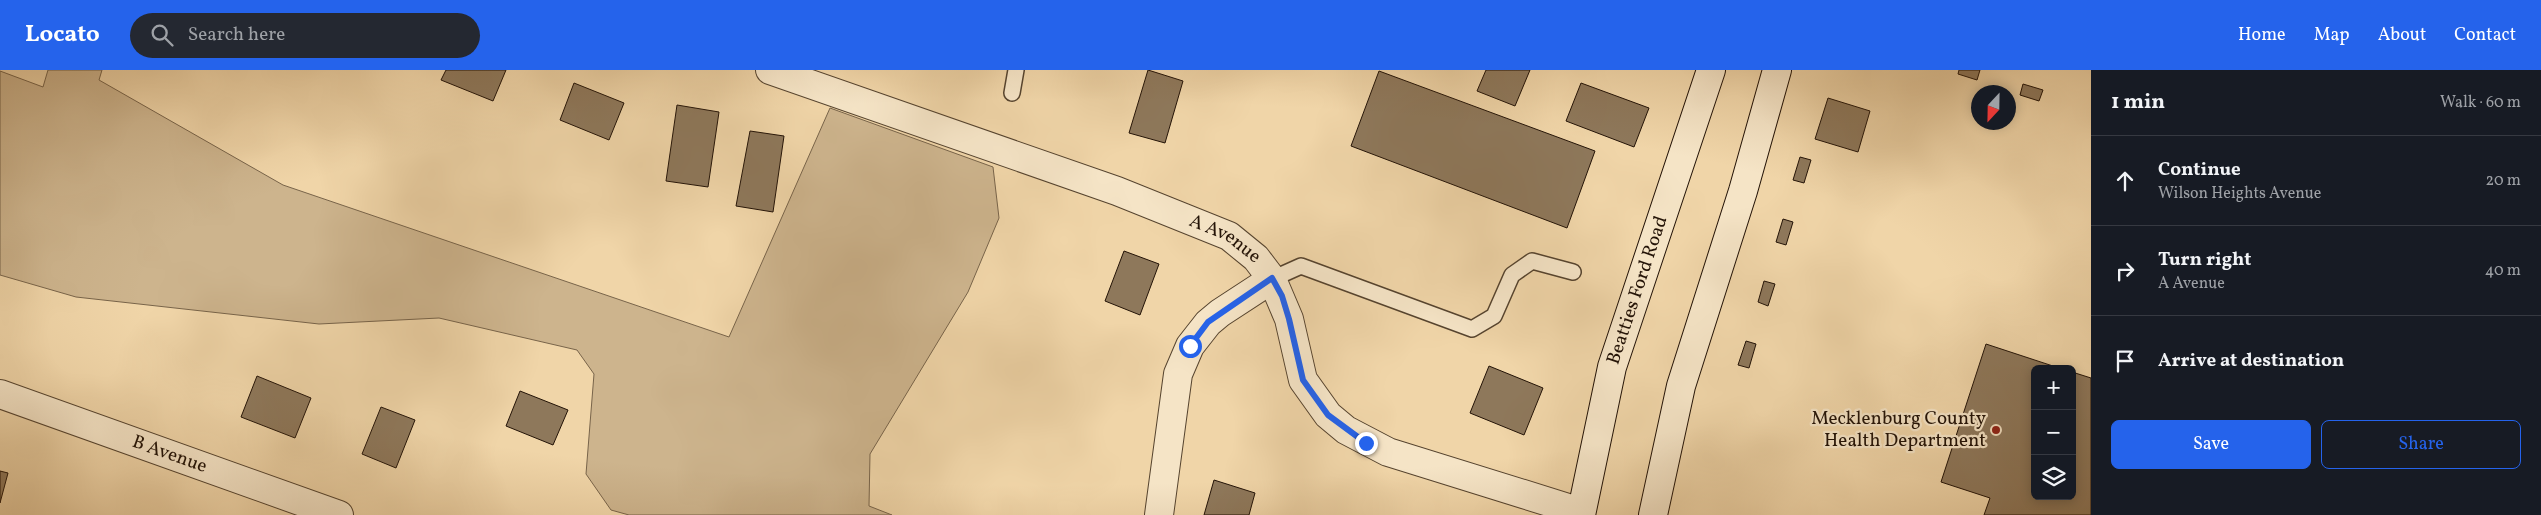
<!DOCTYPE html>
<meta charset="utf-8">
<style>
body{margin:0;font-family:Vollkorn,serif;background:#242831;color:#f1f3f6}
.controls{position:absolute;right:15px;bottom:15px;display:grid;overflow:hidden;border-radius:8px;box-shadow:0 2px 12px #0003}
.controls button{width:45px;height:45px;display:grid;place-items:center;padding:0;border:0;border-bottom:1px solid #363941;background:#171b24;color:#f1f3f6;font:25px sans-serif}
.compass{position:absolute;left:1971px;top:15px;width:45px;height:45px;border-radius:50%;background:#171b24;box-shadow:0 2px 12px #0003;rotate:202deg}
.stop{position:absolute;width:15px;height:15px;margin:-11px;border:4px solid #2563eb;border-radius:50%;background:#fff}
.stop.end{background:#2563eb;border-color:#fff;box-shadow:0 1px 5px #0008}
.list{margin:0;padding:0;list-style:none}
h2{display:flex;justify-content:space-between;align-items:center;height:65px;margin:0;padding:0 20px;font-size:21px}
h2 small{font-size:16px;font-weight:400;color:#9ea1a6}
.list li{display:grid;grid-template-columns:32px 1fr auto;gap:15px;align-items:center;box-sizing:border-box;height:90px;padding:0 20px;border-top:1px solid #363941}
.list b{display:block;font-size:19px;white-space:nowrap}
.list p{margin:0;font-size:16px;white-space:nowrap;color:#9ea1a6}
.list em{font-size:16px;font-style:normal;color:#9ea1a6}
.actions{display:flex;gap:10px;padding:15px 20px}
.actions a{flex:1;padding:11px 0;border:1px solid #2563eb;border-radius:8px;text-align:center;font-size:18px;color:#2563eb}
.actions .main{background:#2563eb;color:#fff}
.icon{flex:none;width:28px;height:28px;fill:none;stroke:currentColor;stroke-width:2;stroke-linecap:round;stroke-linejoin:round}
.map{position:relative;flex:none;width:2091px;height:445px;overflow:hidden}
header{display:flex;align-items:center;gap:30px;box-sizing:border-box;height:70px;padding:0 25px;background:#2563eb;color:#fff}
header strong{font-size:24px}
nav{display:flex;gap:28px;margin-inline-start:auto;font-size:18px}
.search{width:350px;height:45px;background:#242831;display:flex;align-items:center;gap:12px;box-sizing:border-box;padding:0 18px;border-radius:28px;color:#9ea1a6;font-size:19px}
main{display:flex}
aside{flex:1;background:#171b24}
.map>svg:first-child{display:block}
.green{fill:#cdb48d;stroke:#78644a}
.building{fill:#8e785b;stroke:#231307}
.lines{fill:none;stroke-linecap:round;stroke-linejoin:round}
.lane-casing{stroke:#56442f;stroke-width:18}
.street-casing{stroke:#56442f;stroke-width:30}
.secondary-casing{stroke:#231307;stroke-width:30}
.lane{stroke:#f5e4c6;stroke-width:15}
.street{stroke:#f5e4c6;stroke-width:28}
.secondary{stroke:#f5e4c6;stroke-width:28}
.route{stroke:#2563eb;stroke-width:6}
.poi-dot{fill:#8f2418;stroke:#f5e4c6;stroke-width:2}
.labels{text-anchor:middle;dominant-baseline:central;stroke-width:4.5;stroke-linejoin:round;paint-order:stroke}
.street-label{font-size:19px;fill:#231307;stroke:#f5e4c6}
.poi-label{font-size:19px;fill:#231307;stroke:#f5e4c6;text-anchor:end}
</style>
<header>
<strong>Locato</strong>
<div class="search"><svg class="icon" aria-label="search" viewBox="0 0 24 24"><circle cx="10" cy="10" r="6"/><path d="M15 15l6 6"/></svg>Search here</div>
<nav><a>Home</a><a>Map</a><a>About</a><a>Contact</a></nav>
</header>
<main>
<div class="map">
<svg width="2091" height="445" viewBox="0 0 2091 445">
<rect width="100%" height="100%" fill="#f0d5a8"/>
<filter id="stains"><feTurbulence type="fractalNoise" baseFrequency=".004" numOctaves="4"/><feColorMatrix values="0 0 0 0 .2 0 0 0 0 .09 0 0 0 0 .02 0 0 0 .5 -.17"/></filter>
<radialGradient id="worn" r=".72"><stop offset=".6" stop-color="#630" stop-opacity="0"/><stop offset="1" stop-color="#630" stop-opacity=".3"/></radialGradient>
<!-- green -->
<path class="green" d="M48,0H102L99,10L283,115L729,267L830,38L993,97L999,148L968,222L870,384L869,436L892,445H629L611,440L586,404L594,304L577,280L439,248L319,254L76,227L0,205V1L43,17Z"/>
<!-- building -->
<g class="building">
<path d="M446,0H506L493,31L441,10Z"/>
<path d="M1148,0L1183,11L1165,73L1129,63Z"/>
<path d="M1486,0H1530L1515,36L1477,21Z"/>
<path d="M1959,0H1980L1977,10L1958,4Z"/>
<path d="M1379,1L1595,81L1567,158L1351,76Z"/>
<path d="M574,13L624,33L609,70L560,50Z"/>
<path d="M1581,13L1649,38L1634,77L1566,51Z"/>
<path d="M2023,14L2043,20L2039,31L2020,25Z"/>
<path d="M1828,28L1870,41L1858,82L1815,69Z"/>
<path d="M677,35L719,42L708,117L666,111Z"/>
<path d="M750,61L784,66L773,142L736,136Z"/>
<path d="M1800,87L1811,90L1804,113L1793,110Z"/>
<path d="M1783,149L1793,152L1786,175L1776,172Z"/>
<path d="M1124,181L1159,194L1140,245L1105,231Z"/>
<path d="M1764,211L1775,214L1768,236L1758,232Z"/>
<path d="M1746,271L1756,274L1749,298L1738,295Z"/>
<path d="M1986,274L2062,299H2035V426H2072V302L2091,308V445H1984L1990,428L1941,412Z"/>
<path d="M1489,296L1543,318L1524,365L1470,343Z"/>
<path d="M257,306L311,328L295,368L241,347Z"/>
<path d="M520,321L568,340L553,375L506,356Z"/>
<path d="M381,337L415,350L396,398L362,384Z"/>
<path d="M0,401L8,403L0,433Z"/>
<path d="M1214,410L1255,423L1249,445H1204Z"/>
</g>
<g class="lines">
<defs>
<g id="lane">
<path d="M1012,23L1016,0"/>
<path d="M1272,209L1301,196L1472,259L1494,246L1512,205L1532,191L1573,202"/>
</g>
<g id="street">
<path id="s1" d="M770,0L1117,121L1229,166L1256,188L1272,209L1289,249L1303,310L1328,345L1346,360L1388,382L1581,442"/>
<path id="s2" d="M0,324L339,445"/>
<path d="M1159,445L1178,304L1190,276L1208,253L1220,243L1272,209"/>
</g>
<g id="secondary">
<path id="s3" d="M1581,445L1612,297L1711,0"/>
<path d="M1653,445L1681,316L1743,121L1777,0"/>
</g>
</defs>
<!-- lane casing -->
<use href="#lane" class="lane-casing"/>
<!-- street casing -->
<use href="#street" class="street-casing"/>
<!-- secondary casing -->
<use href="#secondary" class="secondary-casing"/>
<!-- lane -->
<use href="#lane" class="lane"/>
<!-- street -->
<use href="#street" class="street"/>
<!-- secondary -->
<use href="#secondary" class="secondary"/>
</g>
<g class="lines">
<!-- route -->
<path class="route" d="M1190,276L1208,252L1272,208L1282,226L1289,249L1303,310L1328,345L1366,373"/>
</g>
<!-- markers -->
<circle class="poi-dot" cx="1996" cy="360" r="5"/>
<g class="labels">
<!-- street labels -->
<g class="street-label">
<text stroke="none"><textPath href="#s1" startOffset="486">A Avenue</textPath></text>
<text stroke="none"><textPath href="#s3" startOffset="232">Beatties Ford Road</textPath></text>
<text stroke="none"><textPath href="#s2" startOffset="180">B Avenue</textPath></text>
</g>
<!-- poi labels -->
<g class="poi-label">
<text x="1986" y="349">Mecklenburg County<tspan x="1986" dy="22">Health Department</tspan></text>
</g>
</g>
<rect width="100%" height="100%" filter="url(#stains)"/>
<rect width="100%" height="100%" fill="url(#worn)"/>
</svg>
<div class="controls">
<button>+</button>
<button>−</button>
<button><svg class="icon" aria-label="layers" viewBox="0 0 24 24"><path d="M12 4l9 5-9 5-9-5zM3 14l9 5 9-5"/></svg></button>
</div>
<svg class="compass" viewBox="-18 -18 36 36"><path d="M0-13l5 13h-10z" fill="#e53935"/><path d="M0 13l5-13h-10z" fill="#9ea1a6"/></svg>
<div class="stop" style="left:1190px;top:276px"></div>
<div class="stop end" style="left:1366px;top:373px"></div>
</div>
<aside>
<h2>1 min<small>Walk · 60 m</small></h2>
<ul class="list">
<li><svg class="icon" aria-label="ahead" viewBox="0 0 24 24"><path d="M12 20V5M6 11l6-6 6 6"/></svg><div><b>Continue</b><p>Wilson Heights Avenue</p></div><em>20 m</em></li>
<li><svg class="icon" aria-label="right" viewBox="0 0 24 24"><path d="M7 20v-9h11M14 6l5 5-5 5"/></svg><div><b>Turn right</b><p>A Avenue</p></div><em>40 m</em></li>
<li><svg class="icon" aria-label="arrive" viewBox="0 0 24 24"><path d="M6 21V4h12l-3 4 3 4H6"/></svg><div><b>Arrive at destination</b></div></li>
</ul>
<div class="actions"><a class="main">Save</a><a>Share</a></div>
</aside>
</main>
